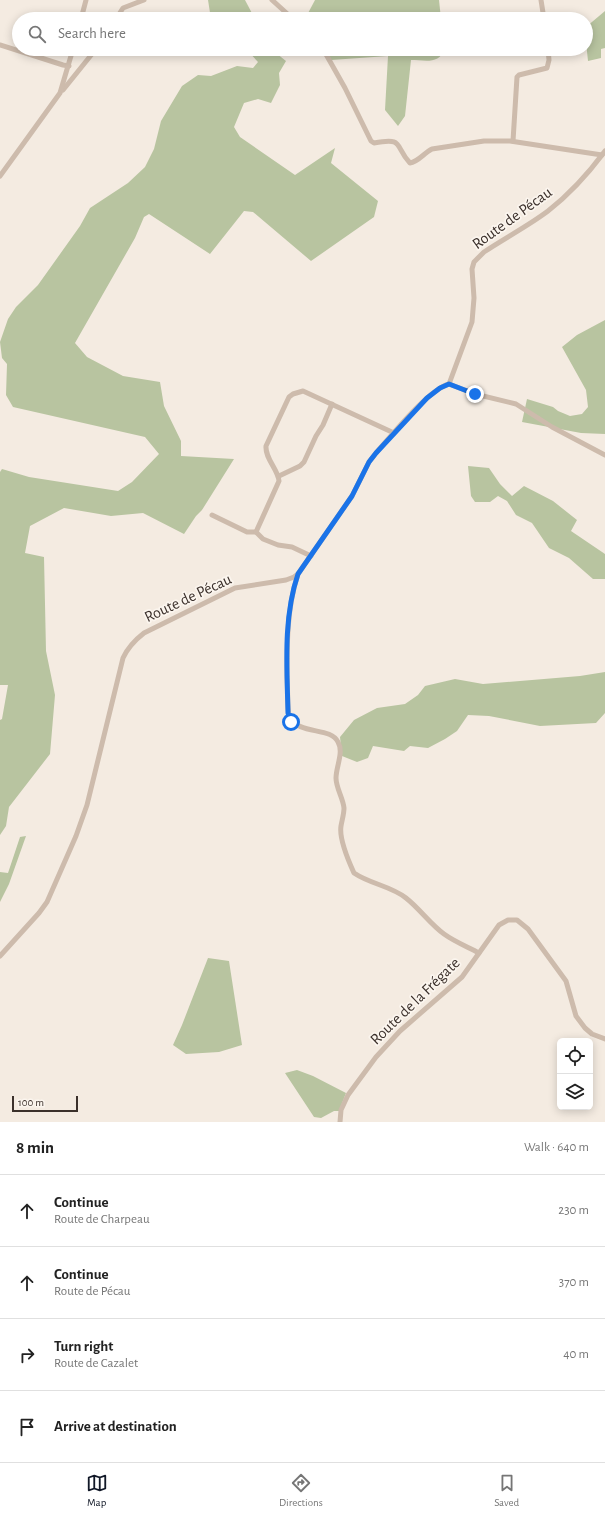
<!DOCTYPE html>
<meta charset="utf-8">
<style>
body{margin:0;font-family:"Alegreya Sans",sans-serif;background:#f6f6f6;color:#222}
.controls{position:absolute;right:12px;bottom:12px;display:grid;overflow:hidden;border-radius:6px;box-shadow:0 2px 10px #0003}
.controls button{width:36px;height:36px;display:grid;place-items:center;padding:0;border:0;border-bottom:1px solid #e0e0e0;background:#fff;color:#222;font:20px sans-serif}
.scale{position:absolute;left:12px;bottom:10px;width:66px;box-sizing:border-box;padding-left:4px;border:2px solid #3b302b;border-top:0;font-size:11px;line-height:14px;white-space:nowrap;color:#3b302b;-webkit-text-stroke:3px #fbf5ee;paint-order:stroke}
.stop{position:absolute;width:12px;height:12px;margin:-9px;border:3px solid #1a73e8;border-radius:50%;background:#fff}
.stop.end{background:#1a73e8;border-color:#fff;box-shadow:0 1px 4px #0008}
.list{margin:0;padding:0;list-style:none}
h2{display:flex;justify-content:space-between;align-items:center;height:52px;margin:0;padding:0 16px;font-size:17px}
h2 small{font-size:13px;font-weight:400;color:#767676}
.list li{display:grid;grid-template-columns:26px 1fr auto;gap:12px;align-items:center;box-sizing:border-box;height:72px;padding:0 16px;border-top:1px solid #e0e0e0}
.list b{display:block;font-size:15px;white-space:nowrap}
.list p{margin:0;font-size:13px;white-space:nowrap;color:#767676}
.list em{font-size:13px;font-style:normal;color:#767676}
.icon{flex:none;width:22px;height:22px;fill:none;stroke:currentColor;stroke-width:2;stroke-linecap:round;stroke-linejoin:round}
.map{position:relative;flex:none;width:605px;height:1122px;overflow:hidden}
.search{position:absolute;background:#fff;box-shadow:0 2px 10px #0003;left:12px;right:12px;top:12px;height:44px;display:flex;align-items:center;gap:10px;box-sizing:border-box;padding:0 14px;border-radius:22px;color:#767676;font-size:15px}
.sheet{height:340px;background:#fff}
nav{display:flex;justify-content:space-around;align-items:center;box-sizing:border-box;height:56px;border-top:1px solid #e0e0e0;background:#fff;font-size:11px;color:#767676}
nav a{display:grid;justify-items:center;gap:2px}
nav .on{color:#111827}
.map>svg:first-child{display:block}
.green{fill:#b8c4a0}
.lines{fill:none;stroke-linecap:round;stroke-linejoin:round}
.minor{stroke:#cdbbac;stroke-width:5}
.route{stroke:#1a73e8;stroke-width:5}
.labels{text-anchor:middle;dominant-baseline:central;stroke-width:3.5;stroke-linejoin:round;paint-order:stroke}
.street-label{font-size:16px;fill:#3b302b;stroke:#fbf5ee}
</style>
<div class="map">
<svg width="605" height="1122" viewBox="0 0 605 1122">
<rect width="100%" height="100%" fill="#f4ebe1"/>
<!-- green -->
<g class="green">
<path d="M208,0H245L255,19H211Z"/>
<path d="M315,0H439L441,19H307L306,17Z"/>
<path d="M605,11V48L601,49V58L588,61L586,42V27Z"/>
<path d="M246,49H271L286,61L279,73L280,85L271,103L258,99L244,103L234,127L240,137L295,175L335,148L331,163L378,201L374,217L311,261L253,212L244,211L210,254L149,214L144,217L135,238L75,343L87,357L123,376L160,382L164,406L181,441V456L234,459L202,510L196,516L184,534L143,513L111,516L64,508L30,526L25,553L44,557L46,651L55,695L50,754L9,807L6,826L0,835V720L2,719L8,685H0V472L2,469L29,477L118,491L132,482L159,454L145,437L13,407L6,395L7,364L2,358L0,342L8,319L16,307L38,285L80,226L90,208L128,183L145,167L154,149L161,121L182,86L198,75L211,76L237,66L253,68L258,62Z"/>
<path d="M325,49H444C440,65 424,60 411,60L405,116L398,126L385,110L388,56L331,60Z"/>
<path d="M605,320V434L581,433L522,422L527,399L553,407L558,411L570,416L582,414L588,407L586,390L562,347L577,335Z"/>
<path d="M468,466L489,468L500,484L512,496L524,486L553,501L577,520L571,531L605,554V579H593L569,558L549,548L532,523L516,515L507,501L498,496L490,502H475L471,496Z"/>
<path d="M605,672V713L596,723L540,726L489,716L468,715L457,731L445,739L428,748L410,746L404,751L373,746L368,758L357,762L342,756L340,737L354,720L377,708L405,704L418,695L425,686L455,679L483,684L580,676Z"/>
<path d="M26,836L9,884L0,902V872L8,873L20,837Z"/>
<path d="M208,958L229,961L242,1045L219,1052L186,1054L173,1045L182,1025Z"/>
<path d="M297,1070L313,1076L346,1093L339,1111H334L321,1118L314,1117L285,1073Z"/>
</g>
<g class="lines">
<!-- minor -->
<g class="minor">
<path d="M272,0L293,19"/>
<path d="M541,0L544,19"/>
<path d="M81,19L86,0"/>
<path d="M116,19L123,8L144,0"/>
<path d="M0,45L63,65L69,66"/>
<path d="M323,49L345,88L371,141L374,143C405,137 394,146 410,163C418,162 424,153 432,149L484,141H510L602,155"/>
<path d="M63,90L96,49"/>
<path d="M513,141L517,77L519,75L547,68L549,60L548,49"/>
<path d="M0,176L60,93L73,49"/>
<path d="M449,384L475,394L516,404L552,427L605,455"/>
<path d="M279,476L300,466L304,462L316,436L323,425L332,404"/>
<path d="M212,515L247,532H256"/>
<path d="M311,556L292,547L278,545L263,539L256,532L279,481C278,469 265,459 266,446L289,397L293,394L303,391L394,433"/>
<path d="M298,574C287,607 287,642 287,677C288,690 287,703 289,716C299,736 330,726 338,742C344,752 336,767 336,778C336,788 343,798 344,808C344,814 342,820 341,826C339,838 349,862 354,873C370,884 391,886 406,898C420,909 430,924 444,934C455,942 468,947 479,953"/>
<path d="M0,956L39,913L47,902L76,836L87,805L123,658C128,647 135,640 144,633L235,588L286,580L294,577L298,574L352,496L369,462L376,453C391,436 429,389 449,384L472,322L474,298L472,269L474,262L484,252C505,238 528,226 548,211C571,193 588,174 605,151"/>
<path d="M340,1122L341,1110L348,1095L376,1057L400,1031L462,977L499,925L508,920H517L528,929L566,981L576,1016L585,1028L592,1034L605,1039"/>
</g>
</g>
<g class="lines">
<!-- route -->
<path class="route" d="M291,722L288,713C287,667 283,618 298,574L352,496L369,462L376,453L427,398L440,388L449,384L475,394"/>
</g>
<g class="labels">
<!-- street labels -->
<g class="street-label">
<text transform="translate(512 218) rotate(-36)">Route de Pécau</text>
<text transform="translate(188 598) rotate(-25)">Route de Pécau</text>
<text transform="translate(415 1001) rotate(-44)">Route de la Frégate</text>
</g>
</g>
</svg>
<div class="controls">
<button><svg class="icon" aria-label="locate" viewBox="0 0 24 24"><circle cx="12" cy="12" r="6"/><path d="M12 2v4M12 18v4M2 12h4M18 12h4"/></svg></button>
<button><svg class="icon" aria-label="layers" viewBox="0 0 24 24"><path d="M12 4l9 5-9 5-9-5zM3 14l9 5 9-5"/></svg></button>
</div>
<div class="scale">100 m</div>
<div class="stop" style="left:291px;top:722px"></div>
<div class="stop end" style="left:475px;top:394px"></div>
<div class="search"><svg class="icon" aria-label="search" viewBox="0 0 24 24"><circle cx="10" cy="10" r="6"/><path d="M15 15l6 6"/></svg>Search here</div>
</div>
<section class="sheet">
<h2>8 min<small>Walk · 640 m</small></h2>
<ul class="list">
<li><svg class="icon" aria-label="ahead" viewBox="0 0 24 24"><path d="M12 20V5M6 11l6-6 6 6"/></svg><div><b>Continue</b><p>Route de Charpeau</p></div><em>230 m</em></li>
<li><svg class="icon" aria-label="ahead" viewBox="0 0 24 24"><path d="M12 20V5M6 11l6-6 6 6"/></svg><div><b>Continue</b><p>Route de Pécau</p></div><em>370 m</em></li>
<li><svg class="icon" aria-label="right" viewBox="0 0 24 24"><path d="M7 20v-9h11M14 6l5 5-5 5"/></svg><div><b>Turn right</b><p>Route de Cazalet</p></div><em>40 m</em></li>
<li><svg class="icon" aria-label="arrive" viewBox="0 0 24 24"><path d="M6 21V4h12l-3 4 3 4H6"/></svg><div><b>Arrive at destination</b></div></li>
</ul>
</section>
<nav>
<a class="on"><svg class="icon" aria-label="map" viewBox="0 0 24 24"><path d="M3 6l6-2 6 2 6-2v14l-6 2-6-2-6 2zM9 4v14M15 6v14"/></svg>Map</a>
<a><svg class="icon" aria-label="directions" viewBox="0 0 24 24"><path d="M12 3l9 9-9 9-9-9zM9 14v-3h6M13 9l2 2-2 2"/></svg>Directions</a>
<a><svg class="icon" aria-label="saved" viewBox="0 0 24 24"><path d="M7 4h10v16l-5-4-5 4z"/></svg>Saved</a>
</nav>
